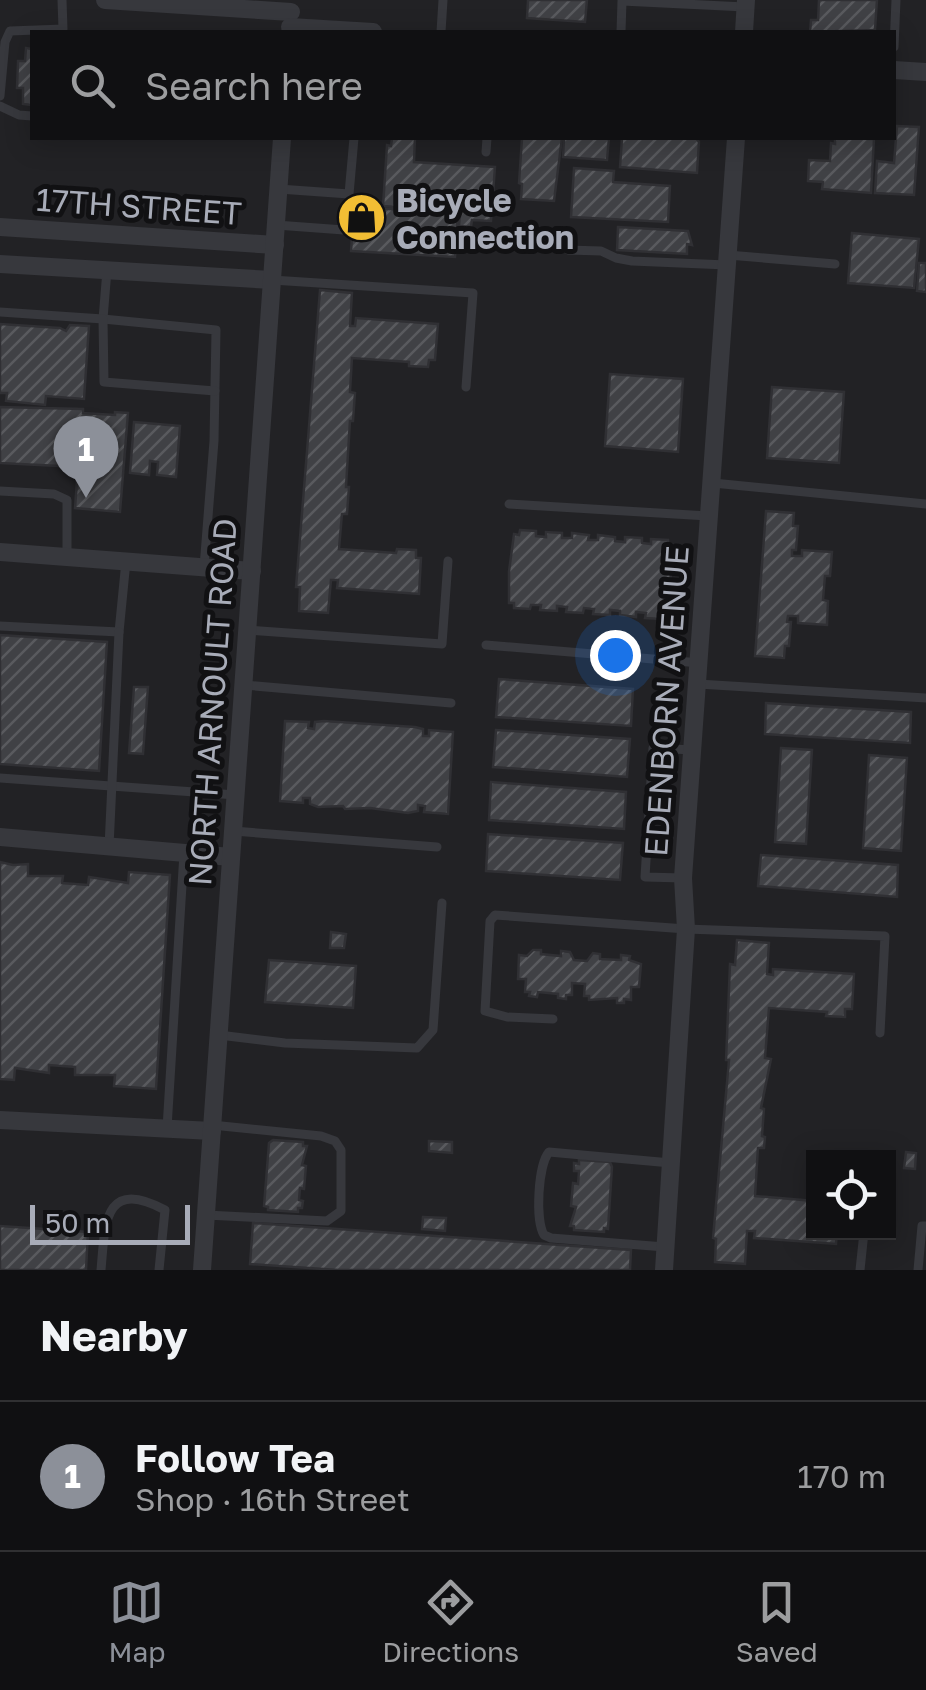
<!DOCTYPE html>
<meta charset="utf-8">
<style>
body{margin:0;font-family:"Golos Text",sans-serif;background:#19191b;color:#f1f3f6}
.controls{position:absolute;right:30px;bottom:30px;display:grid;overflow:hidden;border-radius:0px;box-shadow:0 5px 25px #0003}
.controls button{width:90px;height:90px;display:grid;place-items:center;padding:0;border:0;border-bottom:2px solid #303032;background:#101012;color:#f1f3f6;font:50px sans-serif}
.scale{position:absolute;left:30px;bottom:25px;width:160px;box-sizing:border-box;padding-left:10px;border:5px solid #a8acb8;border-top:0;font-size:28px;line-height:35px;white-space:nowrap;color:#a8acb8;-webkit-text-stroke:8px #111113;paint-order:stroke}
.you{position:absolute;left:615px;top:655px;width:35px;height:35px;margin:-25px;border:8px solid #fff;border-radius:50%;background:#1a73e8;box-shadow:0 0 0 15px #1a73e833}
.badge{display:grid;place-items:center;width:65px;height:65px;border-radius:50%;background:#8c9099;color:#fff;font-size:32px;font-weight:700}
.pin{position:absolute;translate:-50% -82px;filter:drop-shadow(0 2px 5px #0008)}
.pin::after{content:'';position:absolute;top:52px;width:35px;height:30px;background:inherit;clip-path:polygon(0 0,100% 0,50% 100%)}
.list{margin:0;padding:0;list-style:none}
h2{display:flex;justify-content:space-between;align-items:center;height:130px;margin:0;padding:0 40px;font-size:42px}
h2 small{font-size:32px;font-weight:400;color:#9c9d9f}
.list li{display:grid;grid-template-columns:65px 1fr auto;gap:30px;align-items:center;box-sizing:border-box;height:150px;padding:0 40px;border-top:2px solid #303032}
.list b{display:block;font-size:38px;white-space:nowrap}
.list p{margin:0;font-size:32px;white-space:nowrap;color:#9c9d9f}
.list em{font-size:32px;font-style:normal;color:#9c9d9f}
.icon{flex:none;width:55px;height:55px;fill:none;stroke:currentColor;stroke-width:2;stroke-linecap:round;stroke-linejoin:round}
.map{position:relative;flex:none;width:926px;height:1270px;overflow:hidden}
.search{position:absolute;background:#101012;box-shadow:0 5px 25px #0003;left:30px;right:30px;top:30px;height:110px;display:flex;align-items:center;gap:25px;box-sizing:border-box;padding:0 35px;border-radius:0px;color:#9c9d9f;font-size:38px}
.sheet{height:280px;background:#101012}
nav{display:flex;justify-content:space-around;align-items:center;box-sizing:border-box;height:140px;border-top:2px solid #303032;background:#101012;font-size:28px;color:#9c9d9f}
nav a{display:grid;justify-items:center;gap:5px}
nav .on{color:#8c9099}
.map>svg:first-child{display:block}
.built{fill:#222225;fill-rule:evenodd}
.building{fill:url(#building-hatch);stroke:#303034;stroke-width:2.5}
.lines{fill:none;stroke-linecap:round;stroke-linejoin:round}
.lane{stroke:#37383d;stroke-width:9}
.street{stroke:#37383d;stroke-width:18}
.labels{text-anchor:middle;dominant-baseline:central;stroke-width:10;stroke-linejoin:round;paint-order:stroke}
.poi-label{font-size:32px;font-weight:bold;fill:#a8acb8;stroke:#111113;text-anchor:start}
.street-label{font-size:32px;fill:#a8acb8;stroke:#111113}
</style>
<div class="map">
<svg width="926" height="1270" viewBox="0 0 926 1270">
<defs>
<pattern id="building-hatch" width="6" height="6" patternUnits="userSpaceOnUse" patternTransform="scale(2.5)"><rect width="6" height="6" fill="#404145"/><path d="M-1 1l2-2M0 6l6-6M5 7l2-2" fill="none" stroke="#595a5e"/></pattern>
</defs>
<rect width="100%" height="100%" fill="#161618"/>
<!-- built -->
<path class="built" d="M0,0H926V1270H0ZM32,32H894V138H32ZM814,1158H888V1232H814Z"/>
<!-- building -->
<g class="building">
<path d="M528,0H587L585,22L527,18Z"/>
<path d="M819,0H877L875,30L810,32L811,20H818Z"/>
<path d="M26,48L32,49V105L23,104V88H17L18,61H25Z"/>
<path d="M897,126L919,127L914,195L875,193L877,161L894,163Z"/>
<path d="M392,138H415L414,162L495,167L491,221L472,220L471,227L459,226L460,212L383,206L387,145L391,146Z"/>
<path d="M522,138H562L554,201L521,199L522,184L519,183Z"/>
<path d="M564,138H609L607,160L563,157Z"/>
<path d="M622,138H696L699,142L697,173L620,167Z"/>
<path d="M835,138L874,139L871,193L822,189L823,182L808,181L809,160L830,161L831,143L835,144Z"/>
<path d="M574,168L614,171L613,182L670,186L668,222L571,217Z"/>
<path d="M354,207L458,213L455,257L351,251Z"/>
<path d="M618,227L688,231L692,245L687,244V254L617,250Z"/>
<path d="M852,233L919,239L914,288L848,283Z"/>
<path d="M919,263H926V292L917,291Z"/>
<path d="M320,290L352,293L350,326H355L356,318L438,324L435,360H429L428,367L409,366V362L352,358L350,392L355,393L353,421H350L346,487H349L347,514H342L339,549L396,553L397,549L416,550V558H421L419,594L337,588L338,580H331L328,613L299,611L300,587H296Z"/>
<path d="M0,324L60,328L66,331L70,325L89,326L84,399L46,396L45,405L6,401L7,393H0Z"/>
<path d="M610,374L683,379L678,452L605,446Z"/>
<path d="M772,387L844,392L839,463L767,458Z"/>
<path d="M0,407L83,409V413L115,415V412L128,413L120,512L75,508L78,467L0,463Z"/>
<path d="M134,422L180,426L176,477L157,475L158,462L150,461L149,475L130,473Z"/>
<path d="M766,511L794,513L793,526H798L796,550H792V556H802V550L832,552L830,576H825L823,600L828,601L827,625L798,623V616H788L787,622H791L789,646H785L784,658L755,656Z"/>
<path d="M520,530L536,531V536L546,537V532L562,533V538H572V533L589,535L588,540H598V535L615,537V541L625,542V537L642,538V543L651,544V539L668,540V544L673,545L668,614H663L662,619L645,618L646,613L636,612V617L620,615V611L610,610V615L593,614L594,609L584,608L583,613L566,612L567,607L557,606V611L540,610L541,605H531L530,609L514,608V603H509V571L514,534L519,535Z"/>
<path d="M0,635L107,642L99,771L0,764Z"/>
<path d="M499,679L633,689L631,726L496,717Z"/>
<path d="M134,687H148L143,754L129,753Z"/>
<path d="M766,703L911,712L910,743L765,734Z"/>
<path d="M285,721L309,722L308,728L314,729L315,722L324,721L415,727L423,729V736H429V730L453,732L448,814L424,812L425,806L418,805V811L408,813L370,808L345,809L343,806L318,807L310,804V798H303V803L280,801Z"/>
<path d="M496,730L630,739L627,777L493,767Z"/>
<path d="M781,748L812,750L806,844L775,842Z"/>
<path d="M869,755L907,758L901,851L863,848Z"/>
<path d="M491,782L626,792L624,829L489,820Z"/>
<path d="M488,834L623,843L620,880L486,871Z"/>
<path d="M761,855L898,865L897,897L758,886Z"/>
<path d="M0,862L13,865L28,864V876H63L62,883L88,885L89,877L128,883L129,872L170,875L156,1089L114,1086L115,1075H75V1067L49,1065V1073L15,1068L14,1080L0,1079Z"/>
<path d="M331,932L346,934L344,948H330Z"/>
<path d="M737,940L769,943L767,974L773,975V969L854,974L852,1009H845V1017L826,1016L827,1012L769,1008L765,1058L771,1059L761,1108L764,1109L762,1136L765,1137L764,1148H758L755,1196L814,1201V1232H837L836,1244L754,1238L755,1231H747L745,1264L715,1262L716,1239L713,1238L729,1060H726L730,964L735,965Z"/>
<path d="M533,950H541V954L561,956V951L570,952L574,960L587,961L593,953L600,954V959L621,960V955L630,956L629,960L641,964L639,987H631V1000L624,999V1003H617V998L589,1000V996H584L585,984L572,983V995H566V999L558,998V994L538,992L537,997L529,996L530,992H525L526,979H518L519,955L527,956Z"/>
<path d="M269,960L356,966L353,1008L265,1002Z"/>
<path d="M273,1140L303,1142V1146H307L302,1165L306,1166L304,1189L300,1188L299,1200L303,1201L302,1208H298V1212L268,1210V1207L264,1206L269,1143Z"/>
<path d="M429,1141L452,1142V1153L429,1151Z"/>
<path d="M906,1152L916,1153L915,1169L904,1168Z"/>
<path d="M579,1160L610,1162L612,1167L608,1229L604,1228V1232L574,1230V1226H570L576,1207L571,1206L573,1183L578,1184L579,1171H574V1163L579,1164Z"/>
<path d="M423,1217L446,1218L445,1231L422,1229Z"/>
<path d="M253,1223L631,1250L630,1270H338L250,1264Z"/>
<path d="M0,1226L88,1232L86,1270H0Z"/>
</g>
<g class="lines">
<!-- lane -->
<g class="lane">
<path d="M441,32L443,0"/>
<path d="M621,32L622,1L745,7"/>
<path d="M894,47L896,0"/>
<path d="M0,96L5,42L10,31L63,29L62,0"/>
<path d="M0,106L19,115L32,116"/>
<path d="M486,152L487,138"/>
<path d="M279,189L349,194L354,138"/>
<path d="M276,225L344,230"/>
<path d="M568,250L601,251L616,258L632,261L727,265"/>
<path d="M728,255L835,264"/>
<path d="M107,270L103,319L216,330L214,441L204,567"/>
<path d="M272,280L473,293L466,387"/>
<path d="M0,312L103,319L104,382L215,391"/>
<path d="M713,483L926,504"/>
<path d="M0,491L54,494L67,500V557"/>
<path d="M509,504L708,516"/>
<path d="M0,626L119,632L126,561"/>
<path d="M247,630L442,644L448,561"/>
<path d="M486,645L700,663"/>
<path d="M698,684L926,698"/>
<path d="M244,685L451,703"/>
<path d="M0,778L236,795"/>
<path d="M233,831L437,847"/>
<path d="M109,847L119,632"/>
<path d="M683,878L645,877L653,748L693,750"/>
<path d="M553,1019L507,1017L485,1011L490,921L495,915L686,929L885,936L880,1033"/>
<path d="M219,1035L285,1043L417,1048L433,1030L442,903"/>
<path d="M167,1128L184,853"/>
<path d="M206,1215L327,1221L341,1211V1150L335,1141L321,1136L212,1125"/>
<path d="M665,1247L551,1238L544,1235C535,1220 538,1165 549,1152L671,1163"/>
<path d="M101,1270C105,1226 103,1176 165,1210L159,1270"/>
<path d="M860,1270L864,1232"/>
<path d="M918,1270L922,1226H926"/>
</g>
<!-- street -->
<g class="street">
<path d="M105,0L291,12"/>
<path d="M290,27L373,32"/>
<path d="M744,32L746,0"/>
<path d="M894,70L926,72"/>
<path d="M0,227L275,245"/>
<path d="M0,264L272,280"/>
<path d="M0,552L252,571"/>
<path d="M0,837L231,857"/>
<path d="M0,1120L212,1131"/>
<path d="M202,1270L282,138"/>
<path d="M664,1270L686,929L683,878L736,138"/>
</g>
</g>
<!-- icons -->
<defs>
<symbol id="shop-disc" viewBox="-11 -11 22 22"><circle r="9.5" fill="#f2be34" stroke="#111113"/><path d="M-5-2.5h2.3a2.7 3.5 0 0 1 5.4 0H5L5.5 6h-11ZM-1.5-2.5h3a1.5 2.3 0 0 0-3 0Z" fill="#111"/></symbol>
</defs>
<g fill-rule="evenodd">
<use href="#shop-disc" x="334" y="190" width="55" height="55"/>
</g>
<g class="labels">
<!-- poi labels -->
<g class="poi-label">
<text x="396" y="200">Bicycle<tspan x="396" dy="37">Connection</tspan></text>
</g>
<!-- street labels -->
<g class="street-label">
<text transform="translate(139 206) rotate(4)">17TH STREET</text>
<text transform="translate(666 701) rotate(-86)">EDENBORN AVENUE</text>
<text transform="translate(212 702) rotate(-86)">NORTH ARNOULT ROAD</text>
</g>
</g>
</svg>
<div class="controls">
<button><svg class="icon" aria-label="locate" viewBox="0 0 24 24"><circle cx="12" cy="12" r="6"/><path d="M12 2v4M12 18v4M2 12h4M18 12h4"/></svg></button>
</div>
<div class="scale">50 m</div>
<div class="you"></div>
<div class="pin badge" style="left:86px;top:498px">1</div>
<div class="search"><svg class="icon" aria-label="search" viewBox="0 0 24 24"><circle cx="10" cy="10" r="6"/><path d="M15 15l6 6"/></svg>Search here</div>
</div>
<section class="sheet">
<h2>Nearby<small></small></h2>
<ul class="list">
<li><span class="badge">1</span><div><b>Follow Tea</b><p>Shop · 16th Street</p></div><em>170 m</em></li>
</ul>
</section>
<nav>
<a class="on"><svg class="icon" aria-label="map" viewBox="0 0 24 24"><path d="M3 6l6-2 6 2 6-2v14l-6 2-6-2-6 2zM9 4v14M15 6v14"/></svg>Map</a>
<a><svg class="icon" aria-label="directions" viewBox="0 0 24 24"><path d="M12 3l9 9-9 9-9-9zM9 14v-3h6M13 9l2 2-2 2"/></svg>Directions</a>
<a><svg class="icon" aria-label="saved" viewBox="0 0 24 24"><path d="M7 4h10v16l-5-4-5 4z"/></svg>Saved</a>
</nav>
